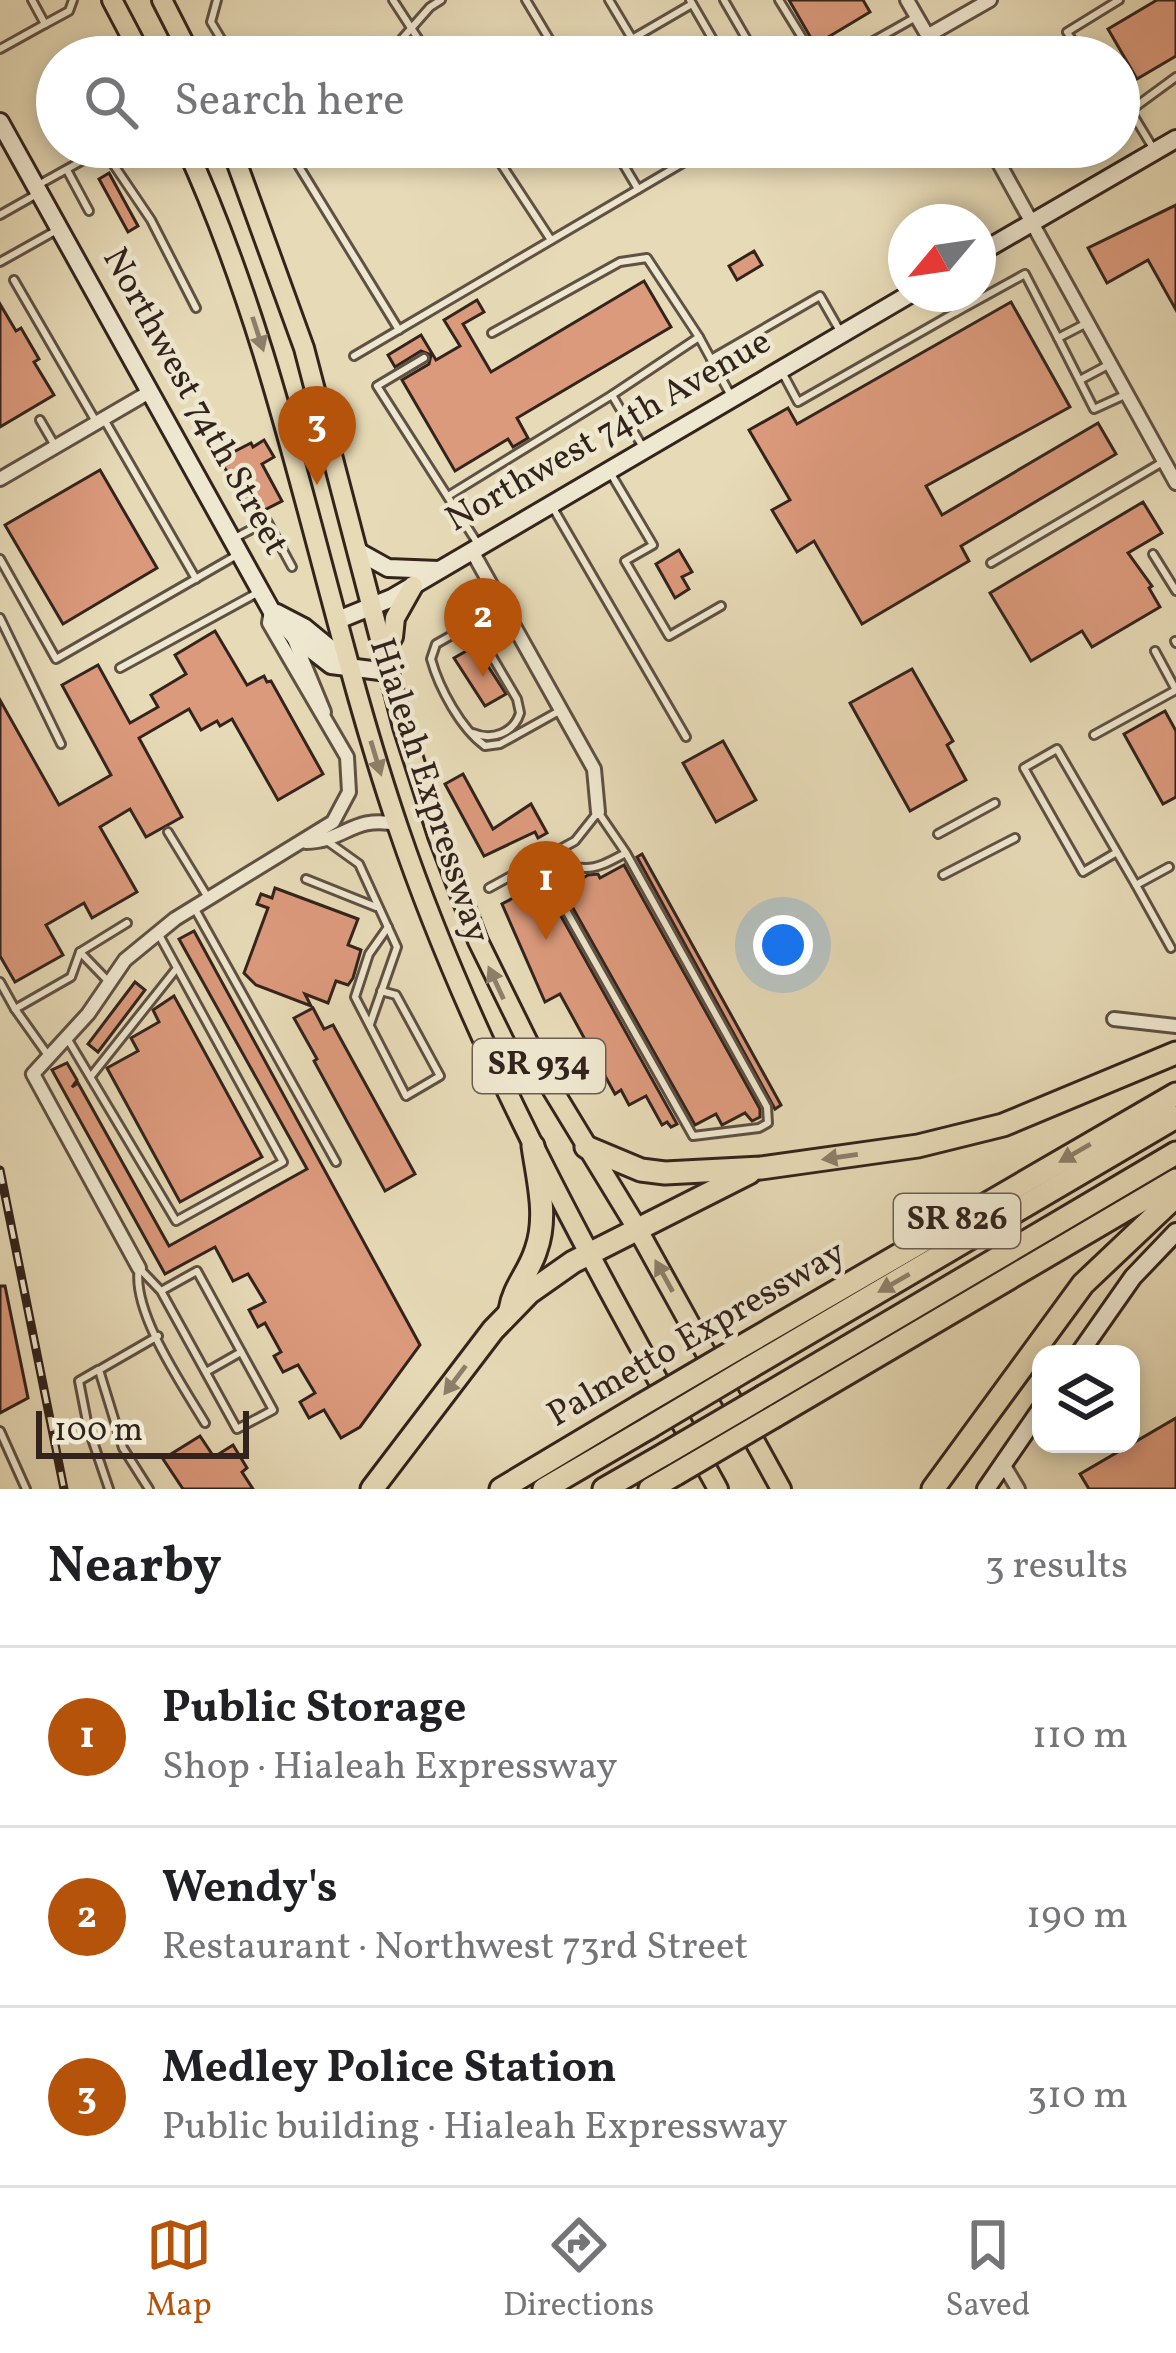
<!DOCTYPE html>
<meta charset="utf-8">
<style>
body{margin:0;font-family:Vollkorn,serif;background:#f6f6f6;color:#202124}
.controls{position:absolute;right:36px;bottom:36px;display:grid;overflow:hidden;border-radius:24px;box-shadow:0 6px 18px #0003}
.controls button{width:108px;height:108px;display:grid;place-items:center;padding:0;border:0;border-bottom:3px solid #e0e0e0;background:#fff;color:#202124;font:60px sans-serif}
.compass{position:absolute;left:888px;top:204px;width:108px;height:108px;border-radius:50%;background:#fff;box-shadow:0 6px 18px #0003;rotate:241deg}
.scale{position:absolute;left:36px;bottom:30px;width:213px;box-sizing:border-box;padding-left:12px;border:6px solid #32231d;border-top:0;font-size:33px;line-height:42px;white-space:nowrap;color:#32231d;-webkit-text-stroke:9px #efe8d0;paint-order:stroke}
.you{position:absolute;left:783px;top:945px;width:42px;height:42px;margin:-30px;border:9px solid #fff;border-radius:50%;background:#1a73e8;box-shadow:0 0 0 18px #1a73e833}
.badge{display:grid;place-items:center;width:78px;height:78px;border-radius:50%;background:#b45309;color:#fff;font-size:39px;font-weight:700}
.pin{position:absolute;translate:-50% -99px;filter:drop-shadow(0 3px 6px #0008)}
.pin::after{content:'';position:absolute;top:63px;width:42px;height:36px;background:inherit;clip-path:polygon(0 0,100% 0,50% 100%)}
.list{margin:0;padding:0;list-style:none}
h2{display:flex;justify-content:space-between;align-items:center;height:156px;margin:0;padding:0 48px;font-size:51px}
h2 small{font-size:39px;font-weight:400;color:#757577}
.list li{display:grid;grid-template-columns:78px 1fr auto;gap:36px;align-items:center;box-sizing:border-box;height:180px;padding:0 48px;border-top:3px solid #e0e0e0}
.list b{display:block;font-size:45px;white-space:nowrap}
.list p{margin:0;font-size:39px;white-space:nowrap;color:#757577}
.list em{font-size:39px;font-style:normal;color:#757577}
.icon{flex:none;width:66px;height:66px;fill:none;stroke:currentColor;stroke-width:2;stroke-linecap:round;stroke-linejoin:round}
.map{position:relative;flex:none;width:1176px;height:1489px;overflow:hidden}
.search{position:absolute;background:#fff;box-shadow:0 6px 18px #0003;left:36px;right:36px;top:36px;height:132px;display:flex;align-items:center;gap:30px;box-sizing:border-box;padding:0 42px;border-radius:66px;color:#757577;font-size:45px}
.sheet{height:696px;background:#fff}
nav{display:flex;justify-content:space-around;align-items:center;box-sizing:border-box;height:168px;border-top:3px solid #e0e0e0;background:#fff;font-size:33px;color:#757577}
nav a{display:grid;justify-items:center;gap:6px}
nav .on{color:#b45309}
.map>svg:first-child{display:block}
.building{fill:#dc9a7c;stroke:#32231d;stroke-width:3}
.lines{fill:none;stroke-linecap:round;stroke-linejoin:round}
.lane-casing{stroke:#5f5144;stroke-width:12}
.street-casing{stroke:#5f5144;stroke-width:18}
.secondary-casing{stroke:#32231d;stroke-width:22}
.primary-casing{stroke:#32231d;stroke-width:24}
.highway-casing{stroke:#32231d;stroke-width:27}
.lane{stroke:#efe8d0;stroke-width:6}
.street{stroke:#efe8d0;stroke-width:12}
.secondary{stroke:#efe8d0;stroke-width:16}
.primary{stroke:#e7dbb7;stroke-width:18}
.highway{stroke:#e7dbb7;stroke-width:21}
.rail-casing{stroke:#32231d;stroke-width:9}
.rail{stroke:#efe8d0;stroke-width:4.5;stroke-dasharray:14;stroke-linecap:butt}
.highway-bridge-casing{stroke:#32231d;stroke-width:27;stroke-linecap:butt}
.highway-bridge{stroke:#e7dbb7;stroke-width:21}
.oneway{fill:#8c7f6a}
.labels{text-anchor:middle;dominant-baseline:central;stroke-width:9;stroke-linejoin:round;paint-order:stroke}
.shield{fill:#efe8d0;stroke:#6b5e53;stroke-width:3}
.shield-label{font-size:33px;font-weight:bold;fill:#32231d}
.street-label{font-size:36px;fill:#32231d;stroke:#efe8d0}
</style>
<div class="map">
<svg width="1176" height="1489" viewBox="0 0 1176 1489">
<rect width="100%" height="100%" fill="#e7dbb7"/>
<filter id="stains"><feTurbulence type="fractalNoise" baseFrequency=".00167" numOctaves="4"/><feColorMatrix values="0 0 0 0 .2 0 0 0 0 .09 0 0 0 0 .02 0 0 0 .5 -.17"/></filter>
<radialGradient id="worn" r=".72"><stop offset=".6" stop-color="#630" stop-opacity="0"/><stop offset="1" stop-color="#630" stop-opacity=".3"/></radialGradient>
<!-- building -->
<g class="building">
<path d="M789,0H863L870,12L815,45Z"/>
<path d="M1157,0H1176V56L1137,79L1108,29Z"/>
<path d="M109,173L138,226L128,232L99,179Z"/>
<path d="M1176,205V310L1148,260L1107,283L1088,248Z"/>
<path d="M754,251L762,265L737,280L729,266Z"/>
<path d="M644,281L671,327L517,418L528,438L513,447L508,439L455,471L402,380L429,364L431,355L421,351L395,367L388,355L421,335L436,360L460,346L444,320L477,300L484,312L463,324L491,372Z"/>
<path d="M1011,302L1070,407L926,486L942,515L1098,423L1116,454L961,546L969,561L862,624L814,541L797,552L772,510L790,500L749,430L788,408L797,424Z"/>
<path d="M0,304L16,331L21,328L39,359L34,362L54,395L0,427Z"/>
<path d="M264,440L274,457L262,464L282,501L251,517L220,459L251,443L253,447Z"/>
<path d="M100,470L157,568L63,624L5,525Z"/>
<path d="M1143,502L1162,533L1128,553L1152,586L1149,588L1160,607L1092,647L1082,631L1031,661L990,593Z"/>
<path d="M679,550L692,572L682,577L689,589L675,598L656,564Z"/>
<path d="M215,631L247,685L264,676L267,682L271,681L323,774L278,800L232,719L220,726L217,721L201,730L189,709L139,738L182,817L146,837L130,809L100,827L137,892L92,918L84,903L46,925L63,955L15,982L0,956V700L59,805L111,775L62,685L98,665L130,723L158,707L151,695L186,674L175,655Z"/>
<path d="M475,646L506,694L485,706L454,658Z"/>
<path d="M912,669L953,741L947,745L966,780L910,811L850,703Z"/>
<path d="M1165,711L1176,731V797L1163,804L1124,734Z"/>
<path d="M723,741L756,800L716,822L683,763Z"/>
<path d="M463,774L493,829L531,804L547,833L538,838L535,832L484,856L445,784Z"/>
<path d="M642,854L781,1105L775,1109L637,857Z"/>
<path d="M624,865L760,1109V1117L752,1121L745,1113L722,1125L716,1114L695,1125L556,878L568,875L573,884L588,875L598,874L600,878Z"/>
<path d="M542,882L677,1124L671,1127L667,1122L662,1125L646,1096L629,1105L621,1090L615,1094L560,994L545,1002L502,904Z"/>
<path d="M275,888L358,919L348,945L361,950L353,978L348,985L336,981L328,1003L305,994L311,1006L256,985L244,973L268,908L257,904L261,894L272,898Z"/>
<path d="M194,931L420,1345L360,1427L341,1438L324,1410L309,1418L300,1402L315,1393L298,1365L283,1372L274,1356L281,1352L265,1323L258,1327L249,1310L265,1302L248,1274L233,1281L215,1247L165,1274L52,1070L67,1063L77,1080L72,1087L78,1083L169,1246L307,1169L179,939Z"/>
<path d="M135,982L145,990L98,1052L88,1044Z"/>
<path d="M174,996L262,1157L180,1202L107,1068L138,1051L131,1038L159,1022L153,1010Z"/>
<path d="M313,1008L324,1029L333,1025L415,1174L385,1191L314,1061L317,1059L294,1018Z"/>
<path d="M0,1286H5L28,1398L0,1413Z"/>
<path d="M1176,1418V1489H1089L1080,1474Z"/>
<path d="M200,1436L214,1457L233,1445L247,1468L242,1472L253,1489H183L163,1459Z"/>
</g>
<g class="lines">
<defs>
<g id="lane">
<path d="M217,0L211,22L232,57"/>
<path d="M393,0L430,57"/>
<path d="M526,0L560,57"/>
<path d="M609,0L643,57"/>
<path d="M690,0L723,57"/>
<path d="M724,0L757,57"/>
<path d="M779,0L814,57"/>
<path d="M45,24L69,11L73,0"/>
<path d="M0,49L45,24L32,0"/>
<path d="M386,57L430,7L441,0"/>
<path d="M601,57L692,4"/>
<path d="M845,57L916,17"/>
<path d="M1083,57L1067,32L1119,0"/>
<path d="M1119,106L1130,110L1153,148"/>
<path d="M1131,110L1176,77"/>
<path d="M287,147L399,330"/>
<path d="M490,147L551,240"/>
<path d="M613,147L638,189"/>
<path d="M67,170L89,211"/>
<path d="M40,184L103,149L151,220L196,308"/>
<path d="M0,215L37,194"/>
<path d="M0,262L57,230"/>
<path d="M14,280L95,420"/>
<path d="M956,312L1025,274L1058,338L1085,324"/>
<path d="M492,333L620,262L647,258L699,337"/>
<path d="M1058,338L1094,409L1127,394"/>
<path d="M354,356L710,147"/>
<path d="M424,358L377,386L478,544"/>
<path d="M711,359L820,296L840,331"/>
<path d="M782,372L798,402L956,312L946,294"/>
<path d="M1080,380L1108,365"/>
<path d="M612,395L699,337L730,394"/>
<path d="M40,420L54,444"/>
<path d="M105,421L196,579"/>
<path d="M611,474L653,545L625,561L669,636L721,606"/>
<path d="M448,496L612,395L644,449"/>
<path d="M553,508L686,737"/>
<path d="M235,538L267,521L292,567"/>
<path d="M1153,554L1176,591"/>
<path d="M0,559L56,659L237,555"/>
<path d="M991,563L1161,463"/>
<path d="M503,606L436,644L431,659C439,688 461,729 485,746L500,744L561,710"/>
<path d="M0,618L61,744"/>
<path d="M1175,641L1176,643"/>
<path d="M1155,651L1176,690"/>
<path d="M120,668L257,593"/>
<path d="M473,733C492,741 514,733 520,713L517,699L473,624"/>
<path d="M1094,735L1176,690"/>
<path d="M168,832L207,896"/>
<path d="M938,834L995,803"/>
<path d="M327,841L359,864L397,947L370,1024"/>
<path d="M1117,852L1083,872L1024,768L1057,749L1136,885"/>
<path d="M1169,867L1136,885L1171,948"/>
<path d="M943,875L1015,838"/>
<path d="M306,879L376,907"/>
<path d="M489,888L575,841L598,812L626,853L767,1107L768,1123L759,1128L693,1136L546,875C567,864 565,868 586,868C600,868 614,859 626,853"/>
<path d="M196,911L336,1162"/>
<path d="M107,980L80,952L127,923"/>
<path d="M0,982L15,1009"/>
<path d="M381,991L396,995L440,1076L406,1096L355,997L369,954L388,927"/>
<path d="M67,1038L176,1221L283,1162L158,933"/>
<path d="M47,1054L15,1009L71,977L80,952"/>
<path d="M92,1075L177,968"/>
<path d="M139,1268L161,1291L237,1429L273,1410L197,1271L161,1291"/>
<path d="M139,1268C131,1311 183,1386 205,1423"/>
<path d="M98,1370L79,1381L88,1427L109,1489"/>
<path d="M206,1372L241,1352"/>
<path d="M0,1431L26,1489"/>
<path d="M149,1489L123,1448L99,1370L158,1336"/>
</g>
<g id="street">
<path d="M907,0L940,57"/>
<path d="M927,36L990,0"/>
<path d="M990,147L1176,483"/>
<path d="M0,479L151,391"/>
<path d="M472,551L594,769L598,812"/>
<path d="M293,637L324,712"/>
<path d="M306,842C346,841 352,815 397,824"/>
<path d="M1114,1019L1176,1026"/>
<path d="M139,1268L33,1074L88,1014L125,960L175,919L333,822L349,792L347,757L269,623L271,610"/>
<path d="M1003,1464L1018,1489"/>
</g>
<g id="secondary">
<path d="M0,122L271,610L295,637L331,665L388,672"/>
<path d="M978,254L1176,139"/>
<path d="M361,553L388,568L439,570"/>
<path d="M277,613L304,627L349,664"/>
<path d="M338,620L392,598L910,294"/>
<path d="M1079,1354L1133,1277L1176,1232"/>
<path d="M986,1489L1041,1409"/>
</g>
<g id="primary">
<path d="M112,0L142,57"/>
<path d="M162,0L191,57"/>
<path d="M186,147C286,365 322,604 399,830C478,1062 600,1275 718,1489"/>
<path d="M231,147L304,348L403,727L438,836L478,941L546,1079L638,1230L781,1489"/>
<path d="M383,650L393,637L395,618L413,586"/>
</g>
<g id="highway">
<path d="M586,1147L641,1170L665,1173L761,1168L918,1146L1003,1125L1176,1053"/>
<path d="M510,1310C514,1286 529,1273 536,1250C548,1217 538,1181 533,1146"/>
<path d="M737,1349L1176,1094"/>
<path d="M749,1368L1176,1117"/>
<path d="M764,1396L1176,1153"/>
<path d="M775,1416L1176,1180"/>
<path d="M372,1489L493,1330L529,1293L573,1262L749,1173"/>
<path d="M501,1489L638,1407"/>
<path d="M544,1489L650,1427"/>
<path d="M604,1489L665,1454"/>
<path d="M650,1489L676,1474"/>
<path d="M933,1489L1083,1284L1176,1196"/>
</g>
</defs>
<!-- lane casing -->
<use href="#lane" class="lane-casing"/>
<!-- street casing -->
<use href="#street" class="street-casing"/>
<!-- secondary casing -->
<use href="#secondary" class="secondary-casing"/>
<!-- primary casing -->
<use href="#primary" class="primary-casing"/>
<!-- highway casing -->
<use href="#highway" class="highway-casing"/>
<!-- lane -->
<use href="#lane" class="lane"/>
<!-- street -->
<use href="#street" class="street"/>
<!-- secondary -->
<use href="#secondary" class="secondary"/>
<!-- primary -->
<use href="#primary" class="primary"/>
<!-- highway -->
<use href="#highway" class="highway"/>
<defs>
<path id="rail" d="M0,1170L64,1489"/>
</defs>
<!-- rail casing -->
<use href="#rail" class="rail-casing"/>
<!-- rail -->
<use href="#rail" class="rail"/>
<defs>
<g id="highway-bridge">
<path d="M638,1407L737,1349"/>
<path d="M650,1427L749,1368"/>
<path d="M665,1454L764,1396"/>
<path d="M676,1474L775,1416"/>
</g>
</defs>
<!-- highway-bridge casing -->
<use href="#highway-bridge" class="highway-bridge-casing"/>
<!-- highway-bridge -->
<use href="#highway-bridge" class="highway-bridge"/>
</g>
<!-- one-way arrows -->
<defs><path id="oneway-solid" d="M-6-.8H1V-3.2L6.5 0L1 3.2V.8H-6Z" transform="scale(3)"/></defs>
<g class="oneway">
<use href="#oneway-solid" transform="translate(258 334) rotate(72)"/>
<use href="#oneway-solid" transform="translate(376 758) rotate(73)"/>
<use href="#oneway-solid" transform="translate(496 983) rotate(-115)"/>
<use href="#oneway-solid" transform="translate(1075 1153) rotate(150)"/>
<use href="#oneway-solid" transform="translate(840 1157) rotate(172)"/>
<use href="#oneway-solid" transform="translate(664 1276) rotate(-119)"/>
<use href="#oneway-solid" transform="translate(894 1283) rotate(150)"/>
<use href="#oneway-solid" transform="translate(455 1380) rotate(127)"/>
</g>
<g class="labels">
<!-- shield labels -->
<g class="shield">
<rect x="473" y="1039" width="132" height="54" rx="9"/>
<rect x="894" y="1194" width="126" height="54" rx="9"/>
</g>
<g class="shield-label">
<text x="539" y="1066">SR 934</text>
<text x="957" y="1221">SR 826</text>
</g>
<!-- street labels -->
<g class="street-label">
<text transform="translate(194 402) rotate(61)">Northwest 74th Street</text>
<text transform="translate(609 432) rotate(-30)">Northwest 74th Avenue</text>
<text transform="translate(428 791) rotate(72)">Hialeah Expressway</text>
<text transform="translate(697 1335) rotate(-30)">Palmetto Expressway</text>
</g>
</g>
<rect width="100%" height="100%" filter="url(#stains)"/>
<rect width="100%" height="100%" fill="url(#worn)"/>
</svg>
<div class="controls">
<button><svg class="icon" aria-label="layers" viewBox="0 0 24 24"><path d="M12 4l9 5-9 5-9-5zM3 14l9 5 9-5"/></svg></button>
</div>
<svg class="compass" viewBox="-18 -18 36 36"><path d="M0-13l5 13h-10z" fill="#e53935"/><path d="M0 13l5-13h-10z" fill="#757577"/></svg>
<div class="scale">100 m</div>
<div class="you"></div>
<div class="pin badge" style="left:546px;top:940px">1</div>
<div class="pin badge" style="left:483px;top:677px">2</div>
<div class="pin badge" style="left:317px;top:485px">3</div>
<div class="search"><svg class="icon" aria-label="search" viewBox="0 0 24 24"><circle cx="10" cy="10" r="6"/><path d="M15 15l6 6"/></svg>Search here</div>
</div>
<section class="sheet">
<h2>Nearby<small>3 results</small></h2>
<ul class="list">
<li><span class="badge">1</span><div><b>Public Storage</b><p>Shop · Hialeah Expressway</p></div><em>110 m</em></li>
<li><span class="badge">2</span><div><b>Wendy's</b><p>Restaurant · Northwest 73rd Street</p></div><em>190 m</em></li>
<li><span class="badge">3</span><div><b>Medley Police Station</b><p>Public building · Hialeah Expressway</p></div><em>310 m</em></li>
</ul>
</section>
<nav>
<a class="on"><svg class="icon" aria-label="map" viewBox="0 0 24 24"><path d="M3 6l6-2 6 2 6-2v14l-6 2-6-2-6 2zM9 4v14M15 6v14"/></svg>Map</a>
<a><svg class="icon" aria-label="directions" viewBox="0 0 24 24"><path d="M12 3l9 9-9 9-9-9zM9 14v-3h6M13 9l2 2-2 2"/></svg>Directions</a>
<a><svg class="icon" aria-label="saved" viewBox="0 0 24 24"><path d="M7 4h10v16l-5-4-5 4z"/></svg>Saved</a>
</nav>
